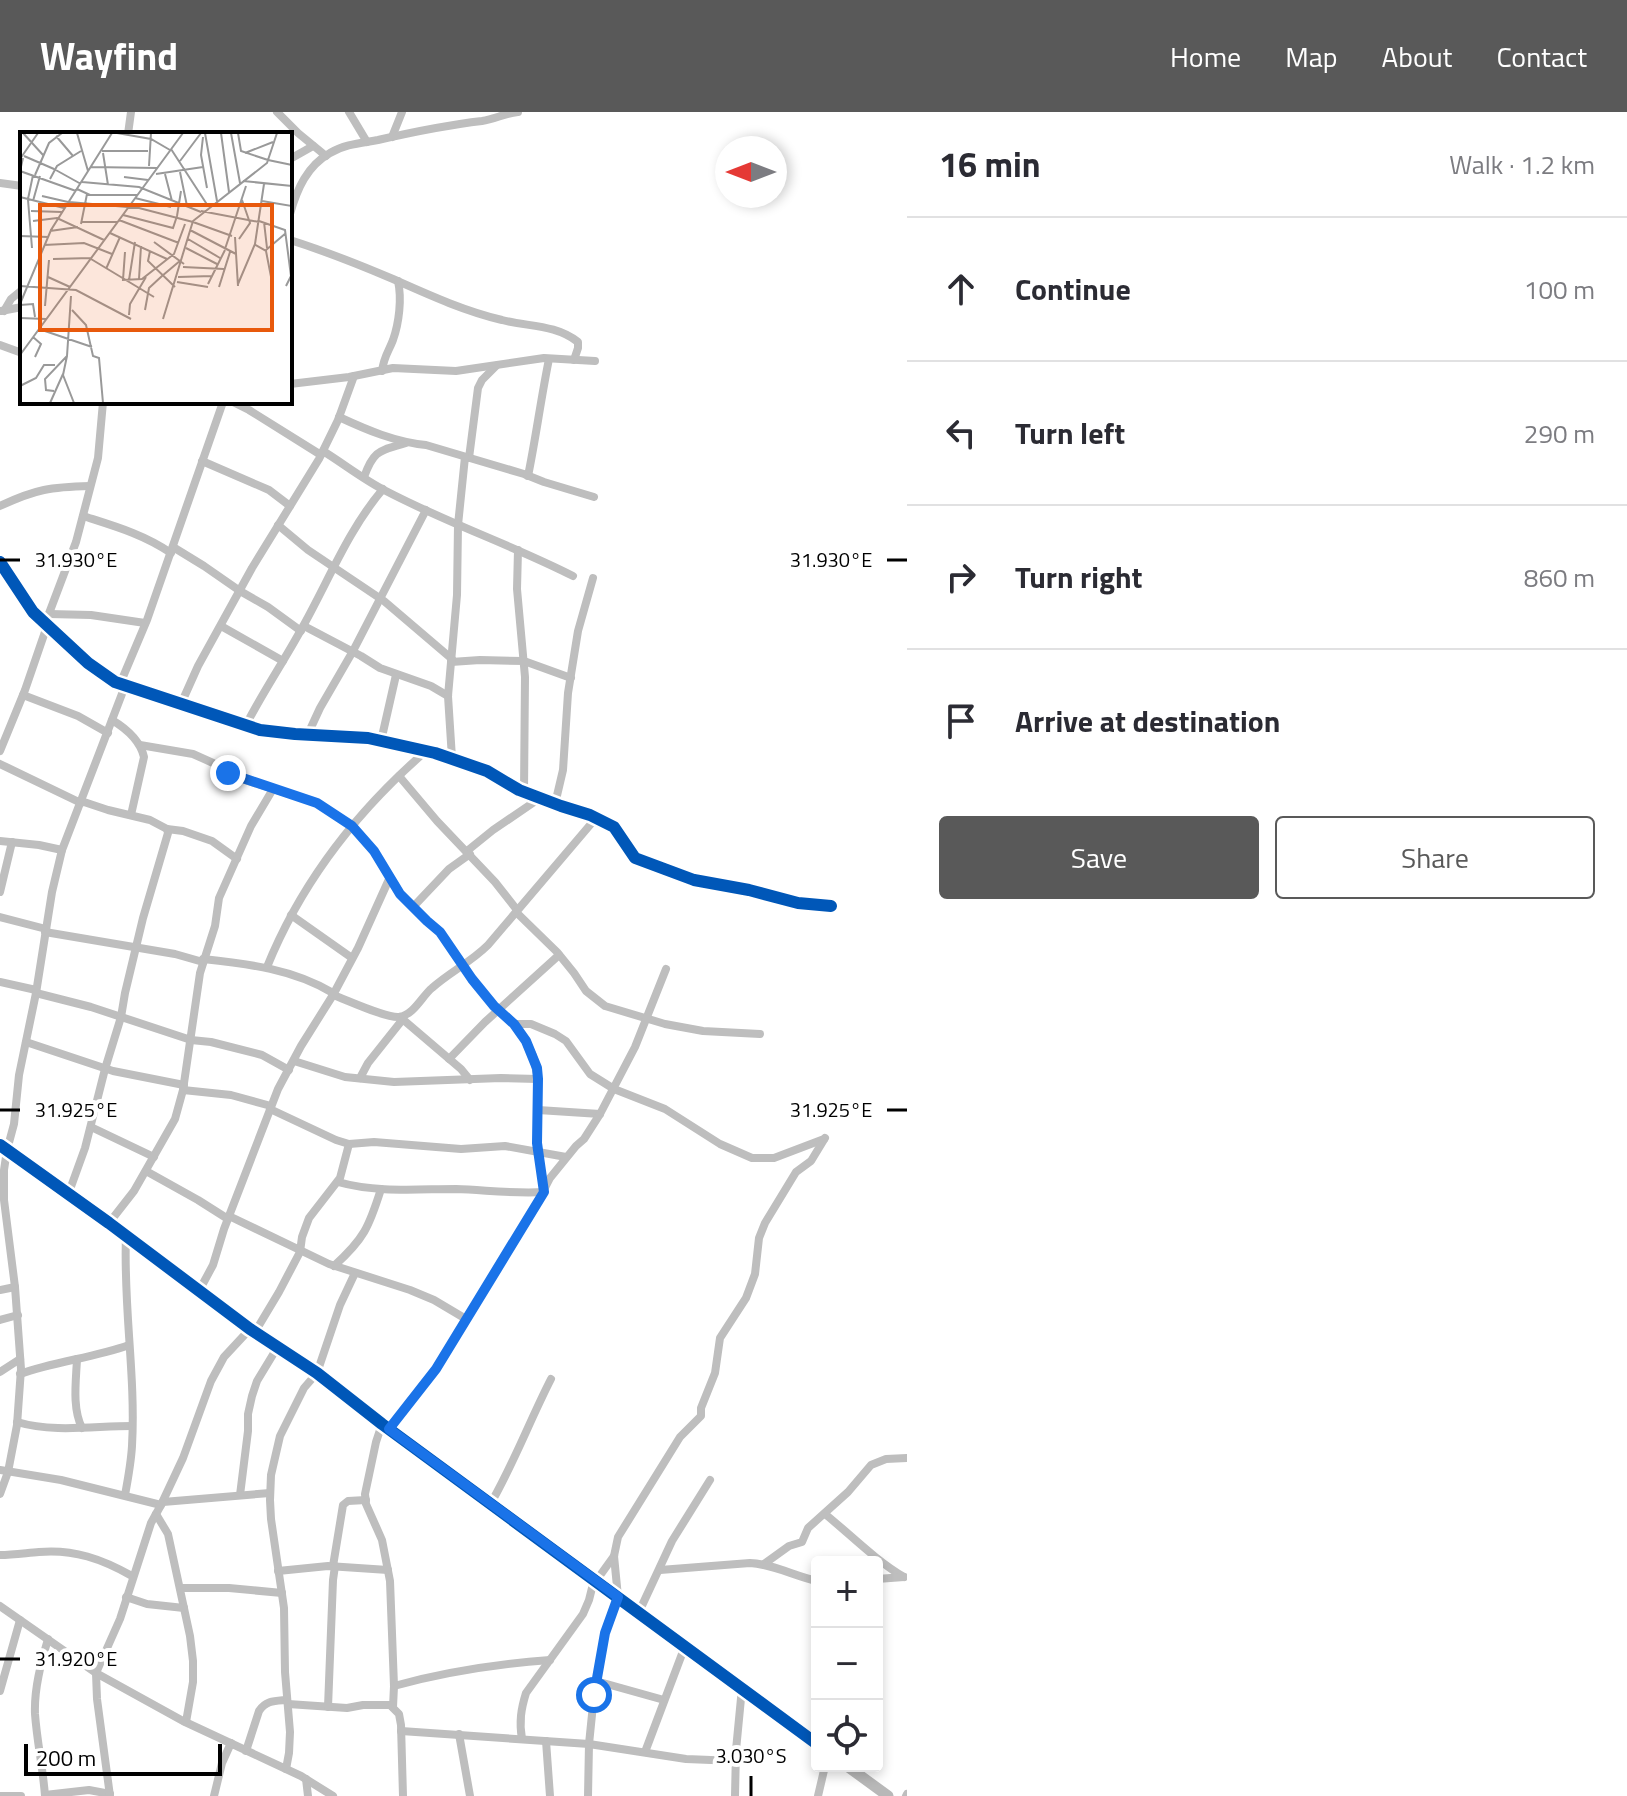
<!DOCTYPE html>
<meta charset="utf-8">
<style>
body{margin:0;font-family:"Titillium Web",sans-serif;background:#f2f2f3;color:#2b2b33}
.controls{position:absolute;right:24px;bottom:24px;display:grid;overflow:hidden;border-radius:8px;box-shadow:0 4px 12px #0003}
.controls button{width:72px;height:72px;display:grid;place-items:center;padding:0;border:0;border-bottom:2px solid #e1e1e2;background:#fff;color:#2b2b33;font:40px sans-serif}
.compass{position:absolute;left:715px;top:24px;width:72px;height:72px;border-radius:50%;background:#fff;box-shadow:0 4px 12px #0003;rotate:270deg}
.scale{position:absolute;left:24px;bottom:20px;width:198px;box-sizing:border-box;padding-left:8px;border:4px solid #000;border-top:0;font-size:22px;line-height:28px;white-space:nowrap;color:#000;-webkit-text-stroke:6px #fff;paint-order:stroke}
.stop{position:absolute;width:24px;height:24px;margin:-18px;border:6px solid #1a73e8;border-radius:50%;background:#fff}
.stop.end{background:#1a73e8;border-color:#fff;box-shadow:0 2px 8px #0008}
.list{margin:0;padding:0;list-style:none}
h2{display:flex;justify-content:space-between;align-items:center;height:104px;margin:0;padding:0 32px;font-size:34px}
h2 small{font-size:26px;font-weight:400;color:#7c7c81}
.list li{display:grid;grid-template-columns:52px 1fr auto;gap:24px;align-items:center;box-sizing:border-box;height:144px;padding:0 32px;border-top:2px solid #e1e1e2}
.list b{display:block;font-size:30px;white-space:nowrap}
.list em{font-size:26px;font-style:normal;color:#7c7c81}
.actions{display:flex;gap:16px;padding:24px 32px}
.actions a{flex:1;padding:18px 0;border:2px solid #595959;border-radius:8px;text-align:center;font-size:28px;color:#595959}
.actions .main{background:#595959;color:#fff}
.icon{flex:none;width:44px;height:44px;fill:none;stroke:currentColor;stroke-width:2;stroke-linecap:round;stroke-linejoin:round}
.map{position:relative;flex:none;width:907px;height:1684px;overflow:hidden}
header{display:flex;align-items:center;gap:48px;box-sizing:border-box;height:112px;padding:0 40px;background:#595959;color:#fff}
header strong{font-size:38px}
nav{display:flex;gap:44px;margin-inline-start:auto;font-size:28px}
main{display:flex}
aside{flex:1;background:#fff}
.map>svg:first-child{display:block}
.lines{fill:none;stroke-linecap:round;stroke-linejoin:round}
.street{stroke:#bebebe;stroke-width:8}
.secondary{stroke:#b8b8b8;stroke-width:11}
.cycleway-casing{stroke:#fff;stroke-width:17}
.cycleway{stroke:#0057b8;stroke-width:12}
.route{stroke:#1a73e8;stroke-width:10}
.ticks{fill:none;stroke:#000;stroke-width:3}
.inset-road{fill:none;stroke:#999;stroke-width:2}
.view{fill:#e8590c;fill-opacity:0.15;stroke:#e8590c;stroke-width:4}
.inset-edge{fill:none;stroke:#000;stroke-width:4}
.ticks-label{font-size:20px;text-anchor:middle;fill:#000;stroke:#fff;stroke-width:8;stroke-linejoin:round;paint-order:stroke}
</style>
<header>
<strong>Wayfind</strong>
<nav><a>Home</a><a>Map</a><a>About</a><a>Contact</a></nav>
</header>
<main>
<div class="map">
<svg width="907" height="1684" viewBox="0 0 907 1684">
<rect width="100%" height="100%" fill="#fff"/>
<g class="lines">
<!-- street -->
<g class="street">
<path d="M277,0L298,21L326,44"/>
<path d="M349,0L367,30"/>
<path d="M128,22L131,0"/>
<path d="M392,25L402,0"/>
<path d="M290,47L313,34"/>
<path d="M0,71L22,74"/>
<path d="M290,102C297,77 307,54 330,41C345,32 362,31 378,28C413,20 447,13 482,9C495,7 506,1 518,0"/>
<path d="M290,128C325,139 360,153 393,167C429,183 464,199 502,208C528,215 555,212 578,230V236L574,248"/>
<path d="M1,199L22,195"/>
<path d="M4,199L11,187L22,178"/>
<path d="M0,233L22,241"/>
<path d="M382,259C384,244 388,241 393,228C399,211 402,187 398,169"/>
<path d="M290,272L349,265L393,256L456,259L544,246L595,249"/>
<path d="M233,290L249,298L321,343"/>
<path d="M339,305C367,318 395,330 426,333L524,362L544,370L594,385"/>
<path d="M323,339C344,352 364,368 386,379C447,411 512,433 573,464"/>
<path d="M469,346L478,276L482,268L496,254"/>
<path d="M202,349L269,378L290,394"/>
<path d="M528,364C536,325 541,286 549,247"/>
<path d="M364,365C374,337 380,339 406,331"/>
<path d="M0,394C36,377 51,375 90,374"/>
<path d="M83,404C114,414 143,422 171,441"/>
<path d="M278,413L308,438L384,489L452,547"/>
<path d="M173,435L204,454L240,479L268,495L301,519"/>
<path d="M518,438L517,477L525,565L524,680"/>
<path d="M0,450L33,500L88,551L115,570L260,618L295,622L368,626L435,641L487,659L519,678L561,694L590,703L614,715L635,746L694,768L749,778L798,791L831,794"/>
<path d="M49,502L91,503L145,511"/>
<path d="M45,512L76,430L98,346L103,290"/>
<path d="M221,514L283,549"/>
<path d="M304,514L361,544L380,556L431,574L448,584"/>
<path d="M451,550L480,548L524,549L571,566"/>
<path d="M120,572L147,508L223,290"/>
<path d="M23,583L78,604L108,621"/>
<path d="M181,592L198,554L252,456L319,347L338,308L354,264"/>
<path d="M112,608C127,617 140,628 144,645L131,703"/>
<path d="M246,613C263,580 284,549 302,516C328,470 348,418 383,377"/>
<path d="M308,622L320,596L353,539L426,398"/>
<path d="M381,629L396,563"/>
<path d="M140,633L193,642L213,651L228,661L242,667L317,691L352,714L374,739L400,782L427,809L440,820L472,867L494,894L514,912L526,929L533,944L538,967L537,1031L544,1080C514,1082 486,1078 456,1077C417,1077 377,1081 338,1070"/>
<path d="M0,639L25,578L47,514"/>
<path d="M452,646L448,584L457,483L458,413L465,345"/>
<path d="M0,652L81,691"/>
<path d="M399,664L437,709L495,770L517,798"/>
<path d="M555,692L563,658L568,581L578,519L593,466"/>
<path d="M167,717L183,719L212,729L237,747"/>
<path d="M0,729L39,733L62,738"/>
<path d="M467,739L493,718L540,686"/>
<path d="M0,780L12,730"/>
<path d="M413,795L449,757L470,742"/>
<path d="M516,800L557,840L574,861L586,879L605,894L665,912L703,919L760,922"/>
<path d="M291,803L352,846"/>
<path d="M0,805L46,817"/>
<path d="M45,820L175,842L203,850"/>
<path d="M203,847C249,852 293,857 333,881"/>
<path d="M267,855C301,771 358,698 426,639"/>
<path d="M0,870L36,878"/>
<path d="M36,881L91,895L191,928L211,930L262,943L289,958"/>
<path d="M333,883C347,888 385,906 399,905C414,903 422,884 432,876C450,860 471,850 488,833L596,706"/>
<path d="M400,905L461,957L470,968"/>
<path d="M514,912H531L555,922L566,929L590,962L614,977L665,997L720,1032L752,1046H774L824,1027"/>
<path d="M26,930L113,959L184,973"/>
<path d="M449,947L485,910L559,843"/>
<path d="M294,949L345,965L394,970L501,966L538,967"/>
<path d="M360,966L368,951L403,907"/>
<path d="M183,978L231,983L271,994"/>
<path d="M270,997L336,1028L349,1032L374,1030L461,1037L505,1034L566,1045"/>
<path d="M538,998L600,1002"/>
<path d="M91,1015L154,1045"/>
<path d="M146,1059L198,1088L228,1107"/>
<path d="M68,1083L85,1036L105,957L121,905L125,881L143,806L168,721L167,717L150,708L108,698L81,689"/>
<path d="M229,1104L329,1152L410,1178L434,1188L466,1207"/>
<path d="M109,1111L134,1079L175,1007L183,978L200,861L215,814L219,786L251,714L273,677"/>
<path d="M334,1154C364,1127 369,1115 381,1077"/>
<path d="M0,1178L15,1175"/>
<path d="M199,1179L213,1153L224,1117L278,977L301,934L333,883L358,836L390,765"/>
<path d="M0,1208L18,1203"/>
<path d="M255,1220L279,1180L300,1140L302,1125L309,1106L340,1066L349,1032"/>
<path d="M77,1247C76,1269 72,1296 82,1316"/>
<path d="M0,1260L20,1247"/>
<path d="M20,1262C56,1249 93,1246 129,1233"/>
<path d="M17,1310C54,1321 94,1314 132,1314"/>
<path d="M382,1312L376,1330L365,1382L366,1392L382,1428L390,1469L394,1574L393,1595"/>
<path d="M389,1317L436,1257L534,1097L550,1066L576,1034L584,1027L600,1002L635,935L666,857"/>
<path d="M0,1358L61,1368L161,1393"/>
<path d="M0,1382L8,1360L17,1313L21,1257L15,1175L4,1088V1058L7,1038L14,1012L19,963L36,881L52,780L62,738L125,574"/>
<path d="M125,1383C128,1367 131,1351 132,1334C136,1264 123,1194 126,1124"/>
<path d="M240,1383L248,1319V1302L252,1284L257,1269L277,1236"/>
<path d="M163,1390L270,1381"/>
<path d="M491,1391C514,1351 530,1308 551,1267"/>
<path d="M156,1402L168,1422L190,1524L193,1549V1570L186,1610"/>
<path d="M825,1402C851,1423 875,1448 904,1465"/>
<path d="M0,1443C13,1443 26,1441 39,1440C74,1437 102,1447 132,1464"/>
<path d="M764,1452L789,1434L802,1430L808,1416L848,1380L871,1353L886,1347L907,1346"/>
<path d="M333,1454L343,1393L348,1389L366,1388"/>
<path d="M660,1458L750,1451C773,1452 794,1464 817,1469"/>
<path d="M278,1459L328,1454L388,1458"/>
<path d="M877,1467L904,1465"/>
<path d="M596,1469L614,1444"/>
<path d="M180,1476H229L282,1481"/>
<path d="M126,1485L147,1492L184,1496"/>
<path d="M0,1494L96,1561L183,1609L301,1664L333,1684"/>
<path d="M639,1500L672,1429L710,1368"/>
<path d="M596,1569L664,1588"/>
<path d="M394,1574C445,1560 497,1552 550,1548"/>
<path d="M0,1579L20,1508"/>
<path d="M288,1592L347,1596L363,1593H390L399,1602L401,1613L403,1684"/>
<path d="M328,1595L333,1468L335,1454"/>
<path d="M401,1619L589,1632L686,1647L736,1649"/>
<path d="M459,1622L470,1684"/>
<path d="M522,1627C519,1610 521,1597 526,1581L583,1502L589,1488L594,1468"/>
<path d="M546,1629L550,1684"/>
<path d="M246,1639L259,1599C266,1588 276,1589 287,1588"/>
<path d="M645,1640L685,1534"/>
<path d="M286,1657L289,1641L290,1620L285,1560L284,1496L271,1407L270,1388L271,1363L280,1324L304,1276L317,1261L340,1193L355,1161"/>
<path d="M306,1667L308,1684"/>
<path d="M45,1683L89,1678L110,1682"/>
<path d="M0,1684H21"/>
<path d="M45,1684C43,1656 37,1630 35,1602C34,1577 41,1551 48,1527"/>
<path d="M110,1684L97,1587L96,1561L120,1507L151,1411L161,1393L183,1346L211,1269L224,1245L250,1217"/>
<path d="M214,1684L222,1651L231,1631"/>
<path d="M588,1684L589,1632L594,1583L605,1521L618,1485L614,1444L618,1425L680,1325L701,1304V1296L715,1261L720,1226L746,1186L755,1162L759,1126L765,1111L796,1060L811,1049L825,1026"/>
<path d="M735,1684L736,1638L742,1576"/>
<path d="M818,1684L825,1654"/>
<path d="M906,1684L907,1682"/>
</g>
<!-- secondary -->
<g class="secondary">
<path d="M0,1033L109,1111L250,1217L317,1261L382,1312L817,1632"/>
<path d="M847,1654L888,1684"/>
</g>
<defs>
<g id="cycleway">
<path d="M0,450L33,500L88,551L115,570L260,618L295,622L368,626L435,641L487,659L519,678L561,694L590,703L614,715L635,746L694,768L749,778L798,791L831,794"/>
<path d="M0,1033L109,1111L250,1217L317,1261L382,1312L817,1632"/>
</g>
</defs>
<!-- cycleway casing -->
<use href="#cycleway" class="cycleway-casing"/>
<!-- cycleway -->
<use href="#cycleway" class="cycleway"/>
</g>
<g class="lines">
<!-- route -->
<path class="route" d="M228,661L317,691L352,714L374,739L400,782L427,809L440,820L472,867L494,894L514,912L526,929L537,956L538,967L537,1031L544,1080L436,1257L389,1317L618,1485L605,1521L594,1583"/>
</g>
<!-- ticks -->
<path class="ticks" d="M0,448H20M887,448H907M0,998H20M887,998H907M0,1547H20M751,1664V1684"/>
<!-- overview -->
<g transform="translate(20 20)">
<rect width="272" height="272" fill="#fff"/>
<path class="inset-road" d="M3,1L23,23M57,1L68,39M97,1L131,7L150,18M185,1L197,69M201,1L209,60M211,1L220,51M218,1L221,19L248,28M36,4L53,24M183,5L181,23L187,56M151,17L188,74M82,19H128M83,21L88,53M225,21L253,10M4,24L34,37M3,26L0,39L56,59M0,27L18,1M248,28L272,33M160,29L181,1M129,34L131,1M71,35L137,36M34,37L61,52M160,40L167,74M136,42L183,35M145,42L152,69M15,43L29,11L42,1M104,45L128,48M30,47L37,34L61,19M223,49L272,54M62,50L119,55L181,80M57,57L70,63H118M22,64L48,70M0,65L44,76M115,66L151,75M8,67L13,43M8,68L12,116M13,69L20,44M242,69L272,74L271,93M49,70L119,76L173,90M11,79L42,80M181,79L239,90M103,83L153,96L157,84M157,84L161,59M99,88L159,111M13,89L37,86L84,108M239,89L265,98L271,144L266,154M62,90H97M173,90L212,104M244,90L247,116M61,92L67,62M170,98L216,122M30,99L58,95M90,101L147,127M0,104L28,105M215,105L218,154M168,107L200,126M219,107L230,91L222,68M134,110L164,132M234,112L246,119L253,155M24,113L64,111L92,122M166,116L197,132M205,117L226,54M246,118L266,101M130,119L128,129L155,155M105,120L103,148L122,147L154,122L165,92M33,127L71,126M71,127L134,165M163,135L204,137M86,137L100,105M142,144L161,128M28,145L50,155M158,145L192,144M119,147L121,114M109,148L115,110M157,150L188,155M188,152L205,118M218,152L235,112L244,52M0,154L56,158L111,187M199,155L210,120M0,172L31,98L92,1M0,173L13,172L15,185M25,174L29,128M52,178L66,193L73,224L79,226L83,271M125,178L129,156L142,144M109,183L110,172L126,145M0,186L26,187M143,187L173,89L247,31L257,1M19,197L72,215M13,205L21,212L15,225M0,223L163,1M47,224L43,243L54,271M0,254L16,246L24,233H35M34,259L26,258L25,247L47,224L51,164M30,271L43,242"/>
<path class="view" d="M20,73H252V198H20Z"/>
<rect width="272" height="272" class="inset-edge"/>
</g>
<g class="ticks-label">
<text x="831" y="455">31.930°E</text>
<text x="76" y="455">31.930°E</text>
<text x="76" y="1005">31.925°E</text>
<text x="831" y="1005">31.925°E</text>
<text x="76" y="1554">31.920°E</text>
<text x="751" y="1651">3.030°S</text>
</g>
</svg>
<div class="controls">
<button>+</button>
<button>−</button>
<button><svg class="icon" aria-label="locate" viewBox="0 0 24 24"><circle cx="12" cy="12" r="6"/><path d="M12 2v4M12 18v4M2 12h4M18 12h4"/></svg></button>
</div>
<svg class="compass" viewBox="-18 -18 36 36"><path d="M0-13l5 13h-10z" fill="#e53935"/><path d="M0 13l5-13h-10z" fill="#7c7c81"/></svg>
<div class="scale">200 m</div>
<div class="stop" style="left:594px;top:1583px"></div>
<div class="stop end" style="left:228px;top:661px"></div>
</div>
<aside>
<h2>16 min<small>Walk · 1.2 km</small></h2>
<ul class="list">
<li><svg class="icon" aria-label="ahead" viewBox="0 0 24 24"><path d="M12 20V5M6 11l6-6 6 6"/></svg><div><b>Continue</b></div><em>100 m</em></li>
<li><svg class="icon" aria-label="left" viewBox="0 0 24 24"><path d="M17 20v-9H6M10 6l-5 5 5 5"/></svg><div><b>Turn left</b></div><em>290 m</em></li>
<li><svg class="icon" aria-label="right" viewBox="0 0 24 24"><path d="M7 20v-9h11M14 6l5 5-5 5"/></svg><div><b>Turn right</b></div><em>860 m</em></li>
<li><svg class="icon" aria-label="arrive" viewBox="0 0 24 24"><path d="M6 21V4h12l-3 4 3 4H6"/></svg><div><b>Arrive at destination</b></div></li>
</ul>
<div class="actions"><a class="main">Save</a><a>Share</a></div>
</aside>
</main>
